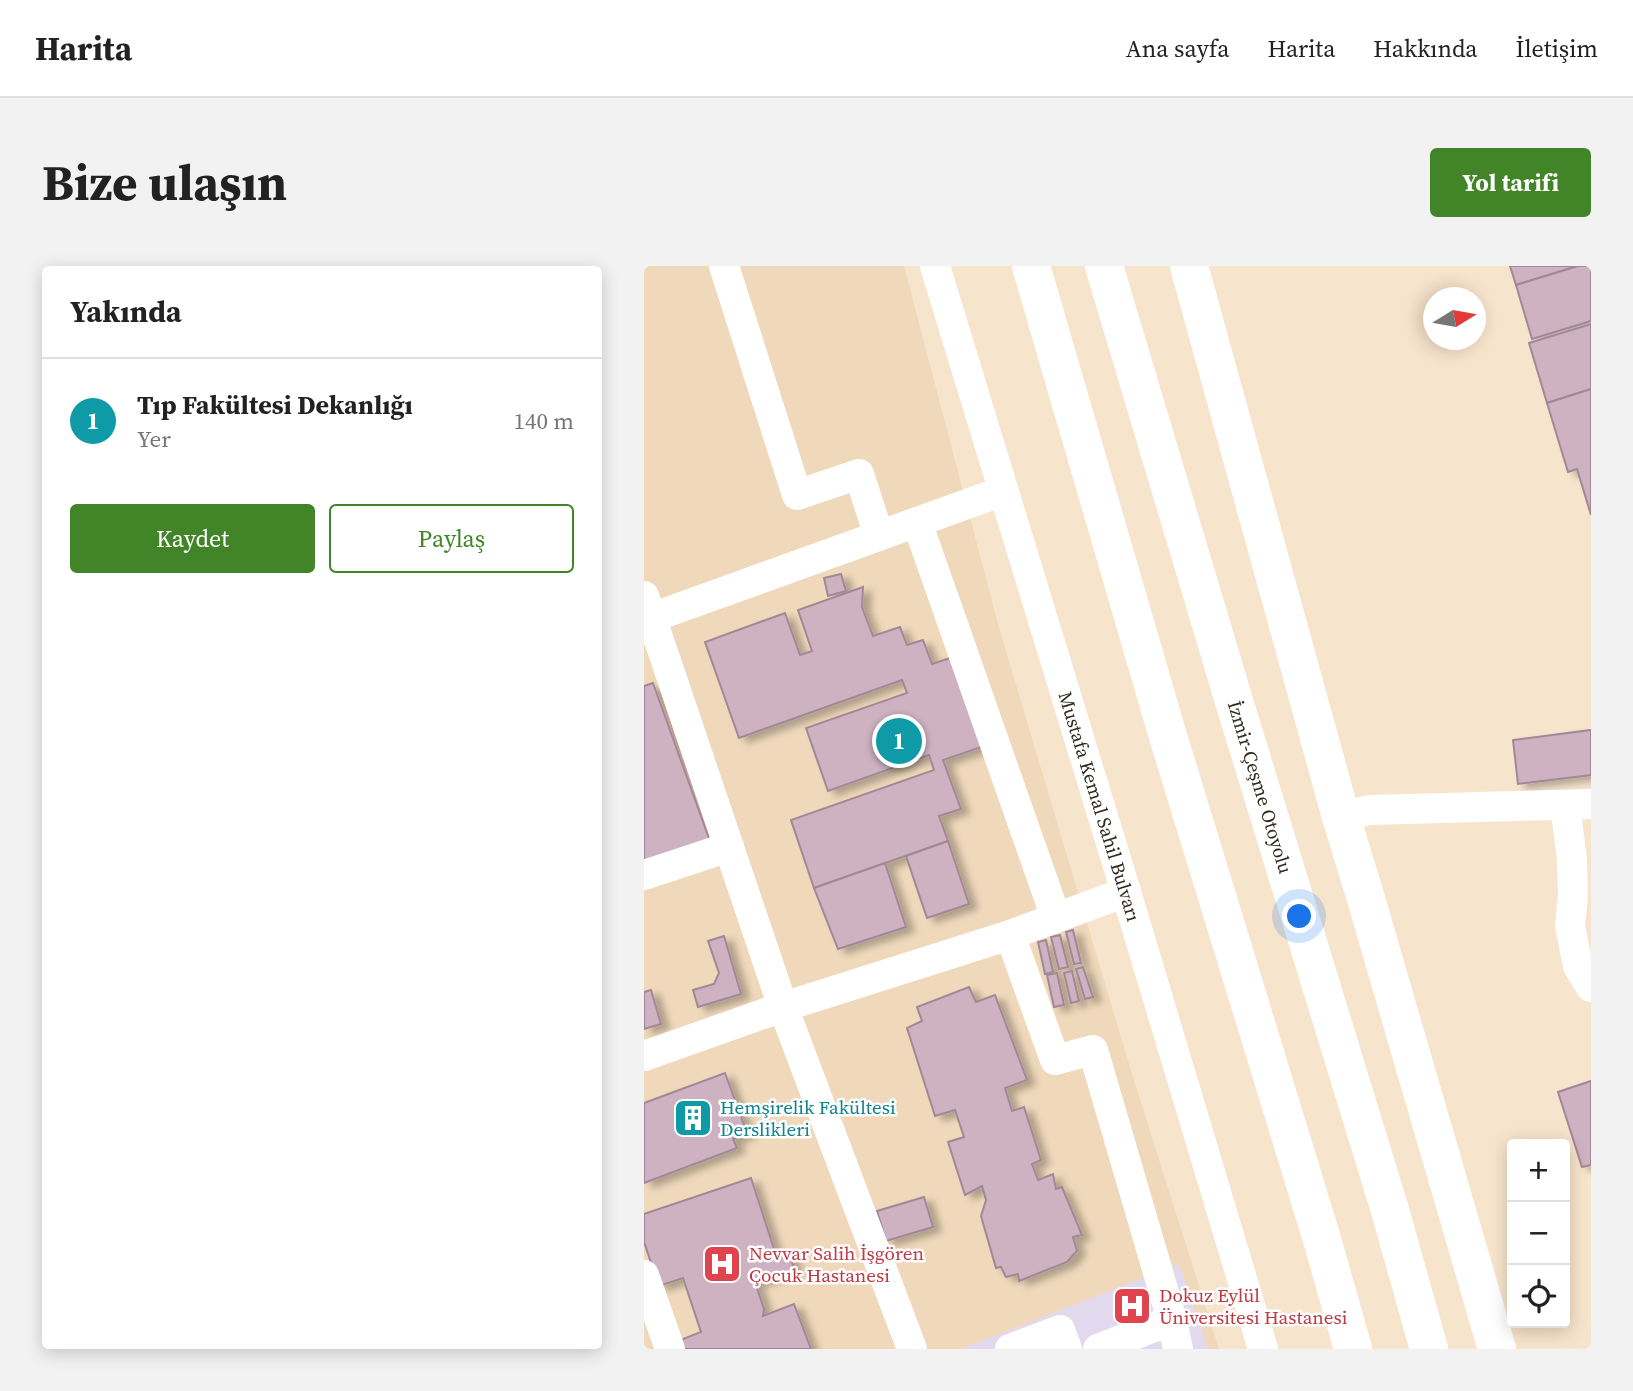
<!DOCTYPE html>
<html lang="tr">
<meta charset="utf-8">
<style>
body{margin:0;font-family:"Source Serif 4",serif;background:#f2f2f2;color:#222}
.controls{position:absolute;right:21px;bottom:21px;display:grid;overflow:hidden;border-radius:7px;box-shadow:0 4px 18px #0003}
.controls button{width:63px;height:63px;display:grid;place-items:center;padding:0;border:0;border-bottom:2px solid #e0e0e0;background:#fff;color:#222;font:35px sans-serif}
.compass{position:absolute;left:779px;top:21px;width:63px;height:63px;border-radius:50%;background:#fff;box-shadow:0 4px 18px #0003;rotate:79deg}
.you{position:absolute;left:656px;top:651px;width:24px;height:24px;margin:-18px;border:5px solid #fff;border-radius:50%;background:#1a73e8;box-shadow:0 0 0 10px #1a73e833}
.badge{display:grid;place-items:center;width:46px;height:46px;border-radius:50%;background:#428528;color:#fff;font-size:23px;font-weight:700}
.pin{position:absolute;translate:-50% -50%;border:4px solid #fff;box-shadow:0 2px 7px #0006}
.list{margin:0;padding:0;list-style:none}
h2{display:flex;justify-content:space-between;align-items:center;height:91px;margin:0;padding:0 28px;font-size:30px}
h2 small{font-size:23px;font-weight:400;color:#767676}
.list li{display:grid;grid-template-columns:46px 1fr auto;gap:21px;align-items:center;box-sizing:border-box;height:126px;padding:0 28px;border-top:2px solid #e0e0e0}
.list b{display:block;font-size:26px;white-space:nowrap}
.list p{margin:0;font-size:23px;white-space:nowrap;color:#767676}
.list em{font-size:23px;font-style:normal;color:#767676}
.actions{display:flex;gap:14px;padding:21px 28px}
.actions a{flex:1;padding:16px 0;border:2px solid #428528;border-radius:7px;text-align:center;font-size:24px;color:#428528}
.actions .main{background:#428528;color:#fff}
.icon{flex:none;width:38px;height:38px;fill:none;stroke:currentColor;stroke-width:2;stroke-linecap:round;stroke-linejoin:round}
.map{position:relative;flex:none;width:947px;height:1083px;overflow:hidden;border-radius:7px}
header{display:flex;align-items:center;gap:42px;box-sizing:border-box;height:98px;padding:0 35px;background:#fff;border-bottom:2px solid #e0e0e0}
header strong{font-size:33px}
nav{display:flex;gap:38px;margin-inline-start:auto;font-size:24px}
.intro{display:flex;align-items:center;justify-content:space-between;box-sizing:border-box;height:168px;padding:0 42px}
h1{margin:0;font-size:49px}
.button{padding:18px 32px;border-radius:7px;background:#428528;color:#fff;font-size:24px;font-weight:700}
main{display:flex;gap:42px;padding:0 42px}
aside{flex:1;background:#fff;border-radius:7px;box-shadow:0 4px 18px #0003}
.map>svg:first-child{display:block}
.built{fill:#f0d9bb}
.medical{fill:#e2d9ee}
.building{fill:#ceb2c2;stroke:#a28897;stroke-width:2;filter:url(#shadow)}
.lines{fill:none;stroke-linecap:round;stroke-linejoin:round}
.minor{stroke:#fff;stroke-width:30}
.major{stroke:#fff;stroke-width:38}
.highway{stroke:#fff;stroke-width:38}
.labels{text-anchor:middle;dominant-baseline:central;stroke-width:5;stroke-linejoin:round;paint-order:stroke}
.street-label{font-size:19px;fill:#312a21;stroke:#fff}
.culture-label{font-size:19px;fill:#0d838f;stroke:#fff;text-anchor:start}
.health-label{font-size:19px;fill:#be3a42;stroke:#fff;text-anchor:start}
</style>
<header>
<strong>Harita</strong>
<nav><a>Ana sayfa</a><a>Harita</a><a>Hakkında</a><a>İletişim</a></nav>
</header>
<div class="intro"><h1>Bize ulaşın</h1><a class="button">Yol tarifi</a></div>
<main>
<aside>
<h2>Yakında<small></small></h2>
<ul class="list">
<li><span class="badge" style="background:#0f9aa8">1</span><div><b>Tıp Fakültesi Dekanlığı</b><p>Yer</p></div><em>140 m</em></li>
</ul>
<div class="actions"><a class="main">Kaydet</a><a>Paylaş</a></div>
</aside>
<div class="map">
<svg width="947" height="1083" viewBox="0 0 947 1083">
<defs>
<filter id="shadow"><feDropShadow dx="8" dy="4.5" stdDeviation="3.5" flood-color="#0004"/></filter>
</defs>
<rect width="100%" height="100%" fill="#f7e4cc"/>
<!-- built -->
<path class="built" d="M0,0H260L354,358L488,808L575,1083H0Z"/>
<!-- medical -->
<path class="medical" d="M535,998L564,1083H317Z"/>
<!-- building -->
<g class="building">
<path d="M866,0H934L872,19Z"/>
<path d="M934,0H947V55L888,73L872,19Z"/>
<path d="M947,58V123L903,137L885,77Z"/>
<path d="M947,123V249L933,203L924,206L903,137Z"/>
<path d="M197,308L202,325L184,330L180,312Z"/>
<path d="M219,321L218,341L229,370L256,361L263,379L279,374L288,398L315,389L346,478L299,494L317,543L295,550L304,575L170,622L147,554L290,504L285,489L184,525L162,462L263,427L258,414L95,472L61,376L141,347L156,389L168,385L154,344Z"/>
<path d="M9,417L67,578L0,602V420Z"/>
<path d="M947,464V509L874,518L869,474Z"/>
<path d="M304,575L325,638L283,652L262,590Z"/>
<path d="M241,597L262,661L194,683L170,622Z"/>
<path d="M429,664L437,697L430,698L422,666Z"/>
<path d="M416,669L424,701L415,703L407,671Z"/>
<path d="M80,670L97,728L54,741L49,724L70,718L75,707L64,675Z"/>
<path d="M402,674L409,706L401,708L394,676Z"/>
<path d="M439,701L449,731L441,733L432,703Z"/>
<path d="M428,705L435,735L427,737L420,707Z"/>
<path d="M413,707L420,739L410,741L403,709Z"/>
<path d="M325,721L332,736L351,729L383,814L361,822L368,845L380,841L397,894L388,898L394,914L409,908L412,923L418,921L438,969L429,971L433,985L423,996L375,1015L374,1008L362,1011L357,1001L352,1002L337,950L342,934L338,920L321,929L304,876L320,871L311,844L291,850L263,762L278,755L273,741Z"/>
<path d="M7,724L17,758L0,763V726Z"/>
<path d="M81,807L103,867L89,873L93,882L0,917V837Z"/>
<path d="M947,815V899L938,901L914,826Z"/>
<path d="M107,912L133,992L146,987L150,1004L111,1016L120,1043L119,1050L150,1038L167,1083H37L34,1075L57,1066L39,1012L15,1020L0,976V948Z"/>
<path d="M280,931L289,961L242,975L233,945Z"/>
</g>
<g class="lines">
<!-- minor -->
<g class="minor">
<path d="M80,0L153,229L215,208L235,270"/>
<path id="s1" d="M291,0L482,626L619,1083"/>
<path d="M273,256L412,652"/>
<path d="M0,330L139,741L268,1083"/>
<path d="M7,352L359,225"/>
<path d="M921,539L928,594L929,629L926,660L934,700L947,721"/>
<path d="M697,551L725,544L947,538"/>
<path d="M0,609L85,581"/>
<path d="M366,669L411,794L449,784L528,1054L534,1083"/>
<path d="M0,790L139,741L366,669L482,626"/>
<path d="M0,1009L26,1083"/>
<path d="M366,1083L416,1064L423,1083"/>
<path d="M454,1083L528,1054"/>
</g>
<!-- major -->
<path class="major" d="M545,0L697,551L720,626L853,1083"/>
<!-- highway -->
<g class="highway">
<path d="M387,0L523,467L677,970L709,1083"/>
<path id="s2" d="M460,0L593,445L745,941L785,1083"/>
</g>
</g>
<!-- icons -->
<defs>
<symbol id="building-square" viewBox="-11 -11 22 22"><rect x="-9" y="-9" width="18" height="18" rx="4" fill="#0f9aa8" stroke="#fff"/><path d="M-4-6H4V6H1V3H-1V6H-4ZM-2.5-4.3h1.7v1.8h-1.7ZM.8-4.3h1.7v1.8H.8ZM-2.5-1h1.7V.8h-1.7ZM.8-1h1.7V.8H.8Z" fill="#fff"/></symbol>
<symbol id="hospital-square" viewBox="-11 -11 22 22"><rect x="-9" y="-9" width="18" height="18" rx="4" fill="#e0444e" stroke="#fff"/><path d="M-5-5h3v3.5h4V-5h3V5h-3V1.5h-4V5h-3Z" fill="#fff"/></symbol>
</defs>
<g fill-rule="evenodd">
<use href="#building-square" x="27" y="830" width="44" height="44"/>
<use href="#hospital-square" x="56" y="976" width="44" height="44"/>
<use href="#hospital-square" x="466" y="1018" width="44" height="44"/>
</g>
<g class="labels">
<!-- street labels -->
<g class="street-label">
<text stroke="none"><textPath href="#s2" startOffset="544">İzmir-Çeşme Otoyolu</textPath></text>
<text stroke="none"><textPath href="#s1" startOffset="565">Mustafa Kemal Sahil Bulvarı</textPath></text>
</g>
<!-- culture labels -->
<g class="culture-label">
<text x="76" y="841">Hemşirelik Fakültesi<tspan x="76" dy="22">Derslikleri</tspan></text>
</g>
<!-- health labels -->
<g class="health-label">
<text x="105" y="987">Nevvar Salih İşgören<tspan x="105" dy="22">Çocuk Hastanesi</tspan></text>
<text x="515" y="1029">Dokuz Eylül<tspan x="515" dy="22">Üniversitesi Hastanesi</tspan></text>
</g>
</g>
</svg>
<div class="controls">
<button>+</button>
<button>−</button>
<button><svg class="icon" aria-label="locate" viewBox="0 0 24 24"><circle cx="12" cy="12" r="6"/><path d="M12 2v4M12 18v4M2 12h4M18 12h4"/></svg></button>
</div>
<svg class="compass" viewBox="-18 -18 36 36"><path d="M0-13l5 13h-10z" fill="#e53935"/><path d="M0 13l5-13h-10z" fill="#767676"/></svg>
<div class="you"></div>
<div class="pin badge" style="left:255px;top:475px;background:#0f9aa8">1</div>
</div>
</main>
